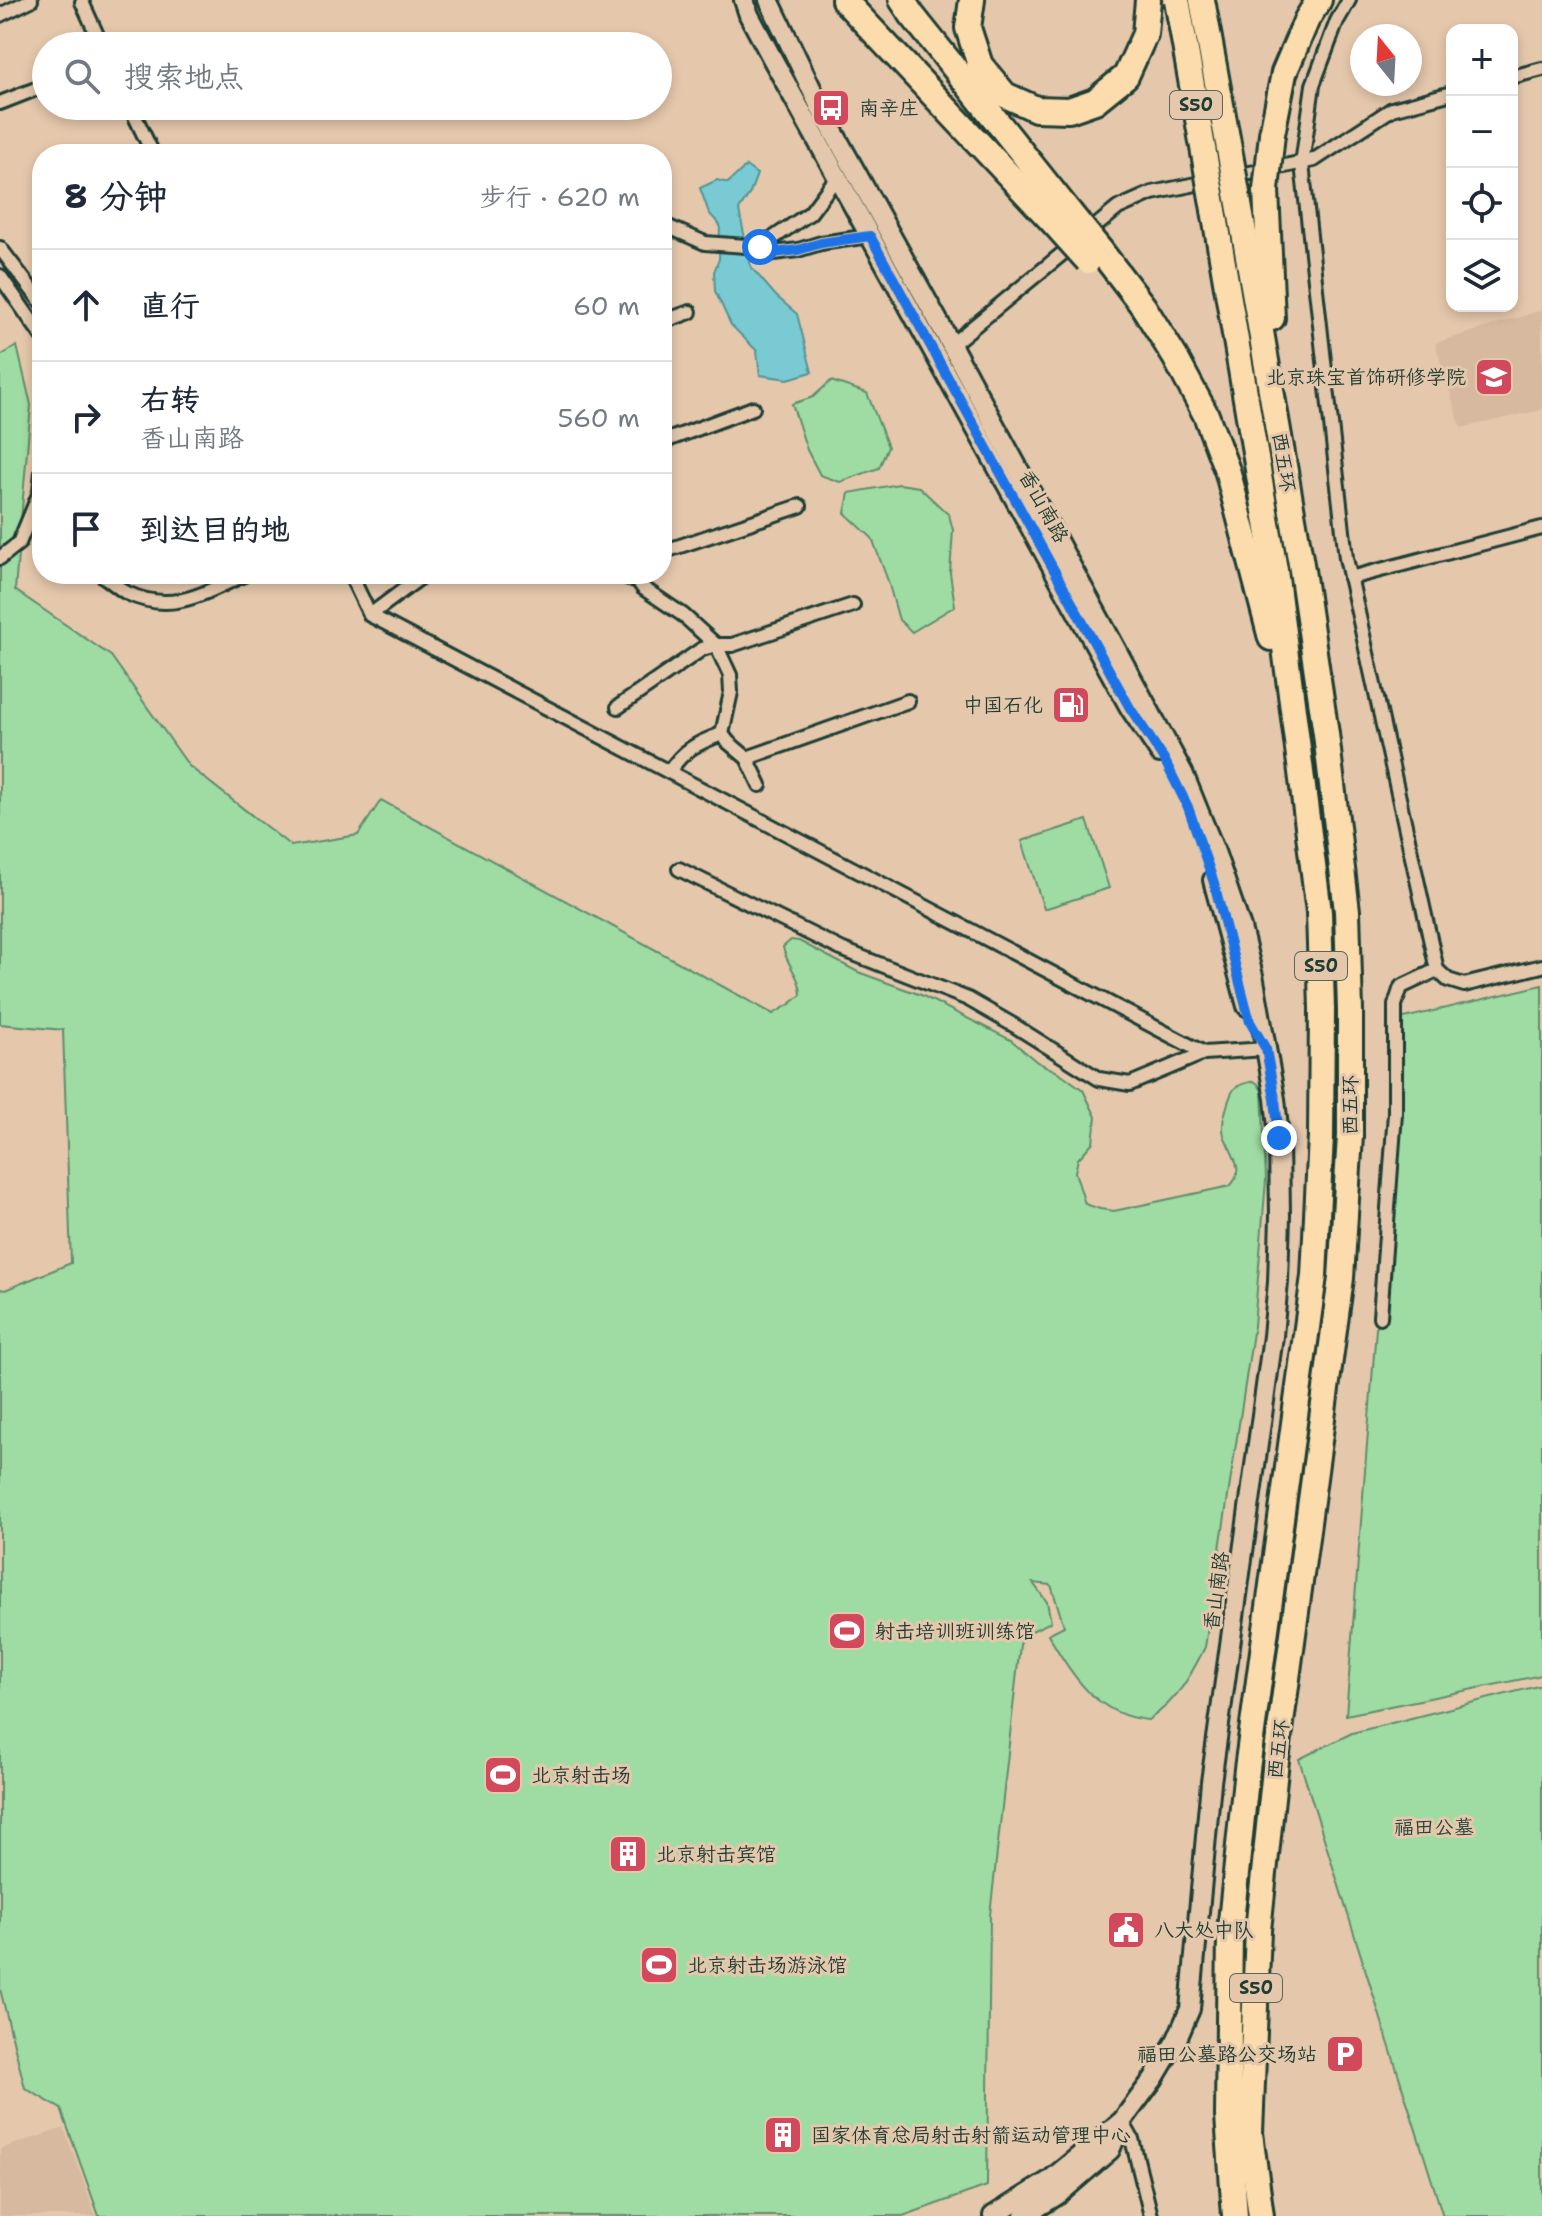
<!DOCTYPE html>
<html lang="zh">
<meta charset="utf-8">
<style>
body{margin:0;font-family:"Shantell Sans","LXGW WenKai TC",sans-serif;background:#f6f6f7;color:#1f2937}
.controls{position:absolute;right:24px;top:24px;display:grid;overflow:hidden;border-radius:16px;box-shadow:0 4px 12px #0003}
.controls button{width:72px;height:72px;display:grid;place-items:center;padding:0;border:0;border-bottom:2px solid #e0e1e3;background:#fff;color:#1f2937;font:40px sans-serif}
.compass{position:absolute;left:1350px;top:24px;width:72px;height:72px;border-radius:50%;background:#fff;box-shadow:0 4px 12px #0003;rotate:342deg}
.stop{position:absolute;width:24px;height:24px;margin:-18px;border:6px solid #1a73e8;border-radius:50%;background:#fff}
.stop.end{background:#1a73e8;border-color:#fff;box-shadow:0 2px 8px #0008}
.list{margin:0;padding:0;list-style:none}
h2{display:flex;justify-content:space-between;align-items:center;height:104px;margin:0;padding:0 32px;font-size:34px}
h2 small{font-size:26px;font-weight:400;color:#747a83}
.list li{display:grid;grid-template-columns:52px 1fr auto;gap:24px;align-items:center;box-sizing:border-box;height:112px;padding:0 32px;border-top:2px solid #e0e1e3}
.list b{display:block;font-size:30px;white-space:nowrap}
.list p{margin:0;font-size:26px;white-space:nowrap;color:#747a83}
.list em{font-size:26px;font-style:normal;color:#747a83}
.icon{flex:none;width:44px;height:44px;fill:none;stroke:currentColor;stroke-width:2;stroke-linecap:round;stroke-linejoin:round}
.map{position:relative;flex:none;width:1542px;height:2216px;overflow:hidden}
.search{position:absolute;background:#fff;box-shadow:0 4px 12px #0003;left:32px;top:32px;width:640px;height:88px;display:flex;align-items:center;gap:20px;box-sizing:border-box;padding:0 28px;border-radius:44px;color:#747a83;font-size:30px}
.panel{position:absolute;background:#fff;box-shadow:0 4px 12px #0003;left:32px;top:144px;width:640px;height:440px;border-radius:32px}
.map>svg:first-child{display:block}
.built{fill:#d7b99f}
.green{fill:#9fdca3;stroke:#5f8c6c;stroke-width:2}
.water{fill:#79cad2;stroke:#559293;stroke-width:2}
.lines{fill:none;stroke-linecap:round;stroke-linejoin:round}
.street-casing{stroke:#1f3d34;stroke-width:18}
.secondary-casing{stroke:#1f3d34;stroke-width:24}
.highway-casing{stroke:#1f3d34;stroke-width:30}
.street{stroke:#e5c8ac;stroke-width:12}
.secondary{stroke:#e5c8ac;stroke-width:18}
.highway{stroke:#fcdcac;stroke-width:24}
.highway-bridge-casing{stroke:#1f3d34;stroke-width:30;stroke-linecap:butt}
.highway-bridge{stroke:#fcdcac;stroke-width:24}
.route{stroke:#1a73e8;stroke-width:10}
.labels{text-anchor:middle;dominant-baseline:central;stroke-width:6;stroke-linejoin:round;paint-order:stroke}
.shield{fill:#e5c8ac;stroke:#5a6758;stroke-width:2}
.shield-label{font-size:18px;font-weight:bold;fill:#1f3d34}
.poi-label{font-size:20px;fill:#1f3d34;stroke:#e5c8ac;text-anchor:start}
.street-label{font-size:20px;fill:#1f3d34;stroke:#e5c8ac}
.park-label{font-size:20px;fill:#25453a;stroke:#e5c8ac}
</style>
<div class="map">
<svg width="1542" height="2216" viewBox="0 0 1542 2216">
<rect width="100%" height="100%" fill="#e5c8ac"/>
<filter id="ink" filterUnits="userSpaceOnUse"><feTurbulence type="fractalNoise" baseFrequency=".0125" numOctaves="2"/><feDisplacementMap in="SourceGraphic" scale="16" xChannelSelector="R" yChannelSelector="G"/><feConvolveMatrix kernelMatrix="1 2 1 2 8 2 1 2 1" color-interpolation-filters="sRGB"/></filter>
<g filter="url(#ink)">
<!-- built -->
<g class="built">
<path d="M1542,310V410L1461,428L1435,343Z"/>
<path d="M64,2128L96,2216H0V2149Z"/>
</g>
<!-- green -->
<g class="green">
<path d="M17,346L31,405L15,590L111,656L189,766L291,846L358,835L381,800L773,1014L790,1004L801,995C801,976 786,965 783,947L791,940L799,941L858,972L921,995L1011,1040L1037,1062L1060,1073L1083,1090L1096,1117L1093,1142L1078,1159L1075,1172L1085,1204L1100,1209L1114,1211L1230,1186C1247,1169 1230,1153 1224,1135C1221,1124 1225,1113 1228,1103C1234,1084 1236,1086 1254,1081L1258,1084L1262,1091L1266,1180L1254,1326L1205,1647C1190,1677 1177,1701 1148,1720C1097,1716 1071,1675 1048,1634L1064,1626L1051,1585L1033,1583L1047,1602L1051,1622L1021,1636L990,1915L987,2186L903,2216H99L61,2109L25,2088L0,1989V1289L5,1290L71,1263L63,1030L0,1024V356Z"/>
<path d="M831,381L867,393L888,447L879,468L840,482L820,475L807,450L792,404L813,397Z"/>
<path d="M899,484L919,487L949,515L953,530L950,573L955,606L912,632L899,620L888,581L872,538L845,513L849,493Z"/>
<path d="M1087,820L1109,888L1044,909L1022,841Z"/>
<path d="M1542,985V1675L1346,1715L1400,1019Z"/>
<path d="M1542,1685V2216H1443L1299,1759L1352,1733Z"/>
</g>
<!-- water -->
<path class="water" d="M746,166L757,174L750,193L739,210L751,267L776,296L797,314L812,372L788,379L760,375L757,351L731,325L715,291L714,272L719,259L720,225L709,213L700,188L717,180L728,183Z"/>
<g class="lines">
<defs>
<g id="street">
<path d="M1349,0L1337,21L1313,85L1302,164L1346,558L1437,970L1448,980L1464,985L1542,966"/>
<path d="M82,2L102,46"/>
<path d="M0,15L31,0"/>
<path d="M1512,77L1542,69"/>
<path d="M0,103L46,85"/>
<path d="M130,106L153,154"/>
<path d="M662,224L705,243L760,247L810,213L837,177"/>
<path d="M760,247L766,254L798,250L821,243L870,236"/>
<path d="M0,248L42,303"/>
<path d="M0,276L42,336"/>
<path d="M662,322L690,312"/>
<path d="M951,345L1118,208L1152,193L1314,160L1392,109L1452,93"/>
<path d="M662,442L753,408"/>
<path d="M662,552L800,506"/>
<path d="M0,558L19,543L40,492L42,472"/>
<path d="M350,574L370,615L1204,1053L1266,1049"/>
<path d="M617,574L638,581L643,588L683,615L716,645L730,675L731,692L722,734"/>
<path d="M102,575C110,580 118,588 127,593C173,615 205,592 246,574"/>
<path d="M1350,578L1542,528"/>
<path d="M370,615L425,574"/>
<path d="M618,707L702,649L716,645H732L853,605"/>
<path d="M747,758L908,701"/>
<path d="M669,772C683,750 697,743 722,734L728,742L747,758L760,785"/>
<path d="M679,869L841,949L968,999L1015,1026L1099,1079L1130,1084L1204,1053"/>
<path d="M1380,1317L1395,1113V1005L1401,987L1437,970"/>
<path d="M1122,2121L1132,2139L1151,2216"/>
</g>
<g id="secondary">
<path d="M744,0L749,15L773,60L1130,708L1160,753"/>
<path d="M769,0L822,111L942,328L1183,773L1215,852L1241,928L1254,980L1275,1099L1279,1138L1280,1216L1278,1282L1273,1336L1211,1782L1190,2009L1177,2039L1154,2078L1122,2121L1049,2181L993,2216"/>
<path d="M1213,880L1247,1006"/>
<path d="M1024,2216L1059,2194L1110,2150L1121,2123"/>
</g>
<g id="highway">
<path d="M844,0L1052,221"/>
<path d="M902,0L912,15L1070,213"/>
<path d="M972,0L968,28L980,65L1005,95L1036,109L1069,110L1095,101L1126,76L1145,34L1148,0"/>
<path d="M1272,134L1284,73L1307,19L1319,0"/>
<path d="M1266,190L1272,318"/>
<path d="M1239,204L1302,570L1326,734L1347,911L1350,1011V1136L1341,1278L1276,1760L1258,1930L1250,2133L1261,2216"/>
<path d="M1214,210L1275,570L1319,912L1322,1009L1321,1136L1314,1276L1247,1769L1230,1931L1228,2116L1235,2216"/>
<path d="M1100,250L1143,306L1175,357L1206,415L1228,473L1271,638"/>
</g>
</defs>
<!-- street casing -->
<use href="#street" class="street-casing"/>
<!-- secondary casing -->
<use href="#secondary" class="secondary-casing"/>
<!-- highway casing -->
<use href="#highway" class="highway-casing"/>
<!-- street -->
<use href="#street" class="street"/>
<!-- secondary -->
<use href="#secondary" class="secondary"/>
<!-- highway -->
<use href="#highway" class="highway"/>
<defs>
<g id="highway-bridge">
<path d="M1177,0L1214,210"/>
<path d="M1202,0L1239,204"/>
<path d="M1266,190L1272,134"/>
<path d="M1070,213L1100,250"/>
<path d="M1052,221L1088,261"/>
</g>
</defs>
<!-- highway-bridge casing -->
<use href="#highway-bridge" class="highway-bridge-casing"/>
<!-- highway-bridge -->
<use href="#highway-bridge" class="highway-bridge"/>
</g>
</g>
<g class="lines" filter="url(#ink)">
<!-- route -->
<path class="route" d="M760,247L766,254L798,250L821,243L870,236L1130,708L1164,759L1188,807L1214,883L1250,1022L1266,1049L1275,1099L1279,1138"/>
</g>
<!-- icons -->
<defs>
<symbol id="bus-square" viewBox="-11 -11 22 22"><rect x="-9" y="-9" width="18" height="18" rx="4" fill="#d1495b" stroke="#e5c8ac"/><path d="M-5-6H5V4H4V6H2V4H-2V6H-4V4H-5ZM-3.5-4V0h7V-4ZM-3.5 1.2v1.5H-2V1.2ZM2 1.2v1.5H3.5V1.2Z" fill="#fff"/></symbol>
<symbol id="university-square" viewBox="-11 -11 22 22"><rect x="-9" y="-9" width="18" height="18" rx="4" fill="#d1495b" stroke="#e5c8ac"/><path d="M0-5L7-2L0 1L-7-2ZM-4 1L0 2.5L4 1V4Q0 6-4 4Z" fill="#fff"/></symbol>
<symbol id="fuel-square" viewBox="-11 -11 22 22"><rect x="-9" y="-9" width="18" height="18" rx="4" fill="#d1495b" stroke="#e5c8ac"/><path d="M-5.5-6h7V0h2V4h1.3V-2.5L3-4.5l.8-.8L6-3V5H2.5V1h-1V6h-7ZM-4.2-4.7v3.2H.2V-4.7Z" fill="#fff"/></symbol>
<symbol id="stadium-square" viewBox="-11 -11 22 22"><rect x="-9" y="-9" width="18" height="18" rx="4" fill="#d1495b" stroke="#e5c8ac"/><path d="M0-5a6.5 5 0 1 0 0 10a6.5 5 0 1 0 0-10ZM-3.5-1.8h7v3.6h-7Z" fill="#fff"/></symbol>
<symbol id="building-square" viewBox="-11 -11 22 22"><rect x="-9" y="-9" width="18" height="18" rx="4" fill="#d1495b" stroke="#e5c8ac"/><path d="M-4-6H4V6H1V3H-1V6H-4ZM-2.5-4.3h1.7v1.8h-1.7ZM.8-4.3h1.7v1.8H.8ZM-2.5-1h1.7V.8h-1.7ZM.8-1h1.7V.8H.8Z" fill="#fff"/></symbol>
<symbol id="civic-square" viewBox="-11 -11 22 22"><rect x="-9" y="-9" width="18" height="18" rx="4" fill="#d1495b" stroke="#e5c8ac"/><path d="M-.6-6.5H3V-4.5H.6V-3L4-1V1h2V6H-6V1h2V-1L-.6-3ZM-1.2 2.5V6h2.4V2.5Z" fill="#fff"/></symbol>
<symbol id="parking-square" viewBox="-11 -11 22 22"><rect x="-9" y="-9" width="18" height="18" rx="4" fill="#d1495b" stroke="#e5c8ac"/><path d="M-3.5-5.5H1a3.5 3.5 0 0 1 0 7H-1V5.5H-3.5ZM-1-3.4V-.6H.8a1.4 1.4 0 0 0 0-2.8Z" fill="#fff"/></symbol>
</defs>
<g fill-rule="evenodd">
<use href="#bus-square" x="809" y="86" width="44" height="44"/>
<use href="#university-square" x="1472" y="355" width="44" height="44"/>
<use href="#fuel-square" x="1049" y="683" width="44" height="44"/>
<use href="#stadium-square" x="825" y="1609" width="44" height="44"/>
<use href="#stadium-square" x="481" y="1753" width="44" height="44"/>
<use href="#building-square" x="606" y="1832" width="44" height="44"/>
<use href="#civic-square" x="1104" y="1908" width="44" height="44"/>
<use href="#stadium-square" x="637" y="1943" width="44" height="44"/>
<use href="#parking-square" x="1323" y="2032" width="44" height="44"/>
<use href="#building-square" x="761" y="2113" width="44" height="44"/>
</g>
<g class="labels">
<!-- shield labels -->
<g class="shield">
<rect x="1170" y="91" width="52" height="28" rx="6"/>
<rect x="1295" y="952" width="52" height="28" rx="6"/>
<rect x="1230" y="1974" width="52" height="28" rx="6"/>
</g>
<g class="shield-label">
<text x="1196" y="105">S50</text>
<text x="1321" y="966">S50</text>
<text x="1256" y="1988">S50</text>
</g>
<!-- poi labels -->
<g class="poi-label">
<text x="859" y="108">南辛庄</text>
<text x="1466" y="377" text-anchor="end">北京珠宝首饰研修学院</text>
<text x="1043" y="705" text-anchor="end">中国石化</text>
<text x="875" y="1631">射击培训班训练馆</text>
<text x="531" y="1775">北京射击场</text>
<text x="656" y="1854">北京射击宾馆</text>
<text x="1154" y="1930">八大处中队</text>
<text x="687" y="1965">北京射击场游泳馆</text>
<text x="1317" y="2054" text-anchor="end">福田公墓路公交场站</text>
<text x="811" y="2135">国家体育总局射击射箭运动管理中心</text>
</g>
<!-- street labels -->
<g class="street-label">
<text transform="translate(1284 462) rotate(81)">西五环</text>
<text transform="translate(1044 506) rotate(61)">香山南路</text>
<text transform="translate(1350 1105) rotate(-90)">西五环</text>
<text transform="translate(1216 1591) rotate(-82)">香山南路</text>
<text transform="translate(1278 1749) rotate(-83)">西五环</text>
</g>
<!-- park labels -->
<g class="park-label">
<text x="1434" y="1827">福田公墓</text>
</g>
</g>
</svg>
<div class="controls">
<button>+</button>
<button>−</button>
<button><svg class="icon" aria-label="locate" viewBox="0 0 24 24"><circle cx="12" cy="12" r="6"/><path d="M12 2v4M12 18v4M2 12h4M18 12h4"/></svg></button>
<button><svg class="icon" aria-label="layers" viewBox="0 0 24 24"><path d="M12 4l9 5-9 5-9-5zM3 14l9 5 9-5"/></svg></button>
</div>
<svg class="compass" viewBox="-18 -18 36 36"><path d="M0-13l5 13h-10z" fill="#e53935"/><path d="M0 13l5-13h-10z" fill="#747a83"/></svg>
<div class="stop" style="left:760px;top:247px"></div>
<div class="stop end" style="left:1279px;top:1138px"></div>
<div class="search"><svg class="icon" aria-label="search" viewBox="0 0 24 24"><circle cx="10" cy="10" r="6"/><path d="M15 15l6 6"/></svg>搜索地点</div>
<section class="panel">
<h2>8 分钟<small>步行 · 620 m</small></h2>
<ul class="list">
<li><svg class="icon" aria-label="ahead" viewBox="0 0 24 24"><path d="M12 20V5M6 11l6-6 6 6"/></svg><div><b>直行</b></div><em>60 m</em></li>
<li><svg class="icon" aria-label="right" viewBox="0 0 24 24"><path d="M7 20v-9h11M14 6l5 5-5 5"/></svg><div><b>右转</b><p>香山南路</p></div><em>560 m</em></li>
<li><svg class="icon" aria-label="arrive" viewBox="0 0 24 24"><path d="M6 21V4h12l-3 4 3 4H6"/></svg><div><b>到达目的地</b></div></li>
</ul>
</section>
</div>
